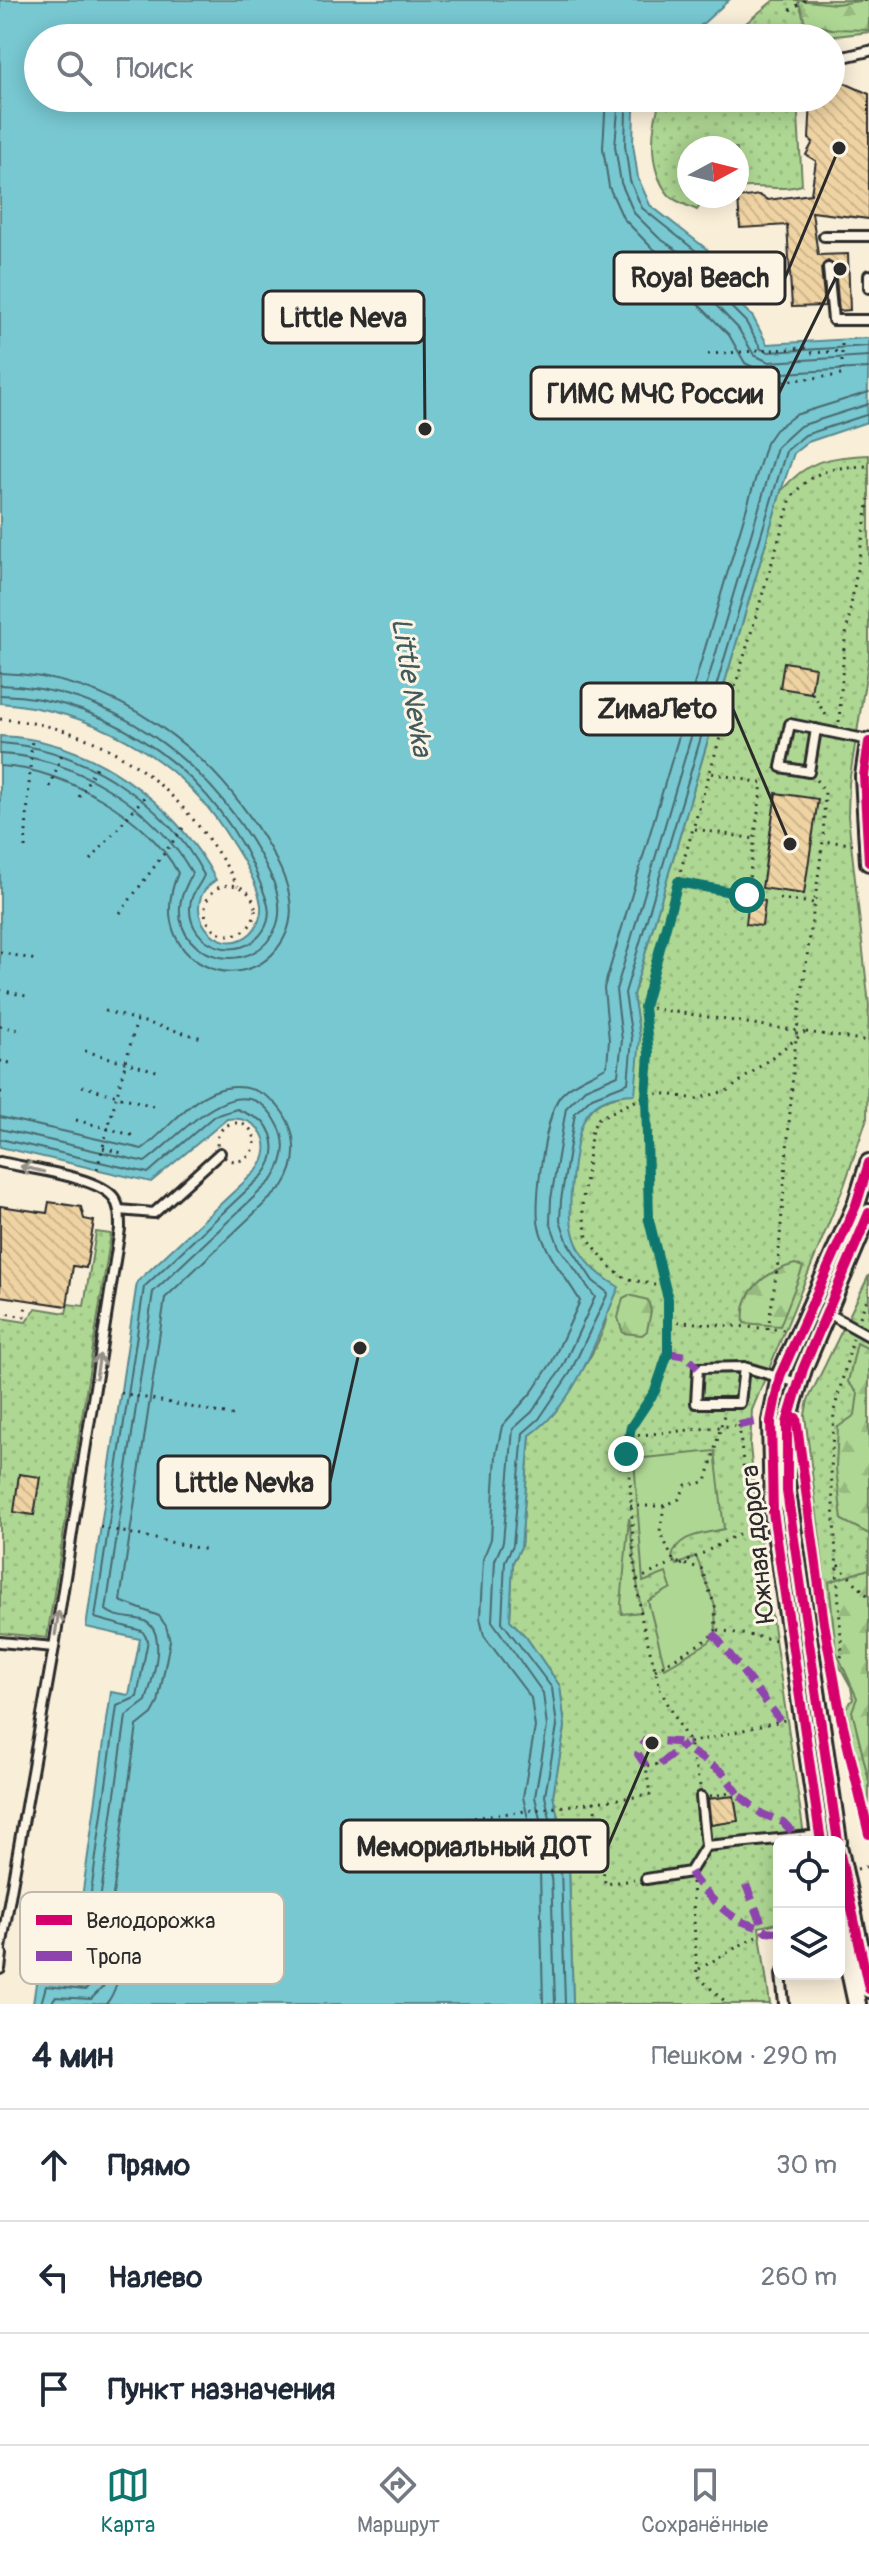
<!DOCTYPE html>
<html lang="ru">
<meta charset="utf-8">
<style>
body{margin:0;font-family:Pangolin,sans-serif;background:#f6f6f7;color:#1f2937}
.controls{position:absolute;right:24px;bottom:24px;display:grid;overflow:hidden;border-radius:12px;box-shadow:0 4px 20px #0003}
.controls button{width:72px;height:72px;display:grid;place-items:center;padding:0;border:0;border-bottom:2px solid #e0e1e3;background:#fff;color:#1f2937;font:40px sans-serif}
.compass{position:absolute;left:677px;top:136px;width:72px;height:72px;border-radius:50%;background:#fff;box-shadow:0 4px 20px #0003;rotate:83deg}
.stop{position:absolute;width:24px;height:24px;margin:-18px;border:6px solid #0f766e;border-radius:50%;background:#fff}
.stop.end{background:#0f766e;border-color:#fff;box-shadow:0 2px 8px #0008}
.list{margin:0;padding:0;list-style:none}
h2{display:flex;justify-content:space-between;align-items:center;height:104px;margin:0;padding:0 32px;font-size:34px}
h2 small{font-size:26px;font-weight:400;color:#747a83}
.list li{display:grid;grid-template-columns:52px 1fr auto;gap:24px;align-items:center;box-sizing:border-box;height:112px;padding:0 32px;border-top:2px solid #e0e1e3}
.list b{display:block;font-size:30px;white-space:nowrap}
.list em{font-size:26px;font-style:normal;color:#747a83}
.icon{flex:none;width:44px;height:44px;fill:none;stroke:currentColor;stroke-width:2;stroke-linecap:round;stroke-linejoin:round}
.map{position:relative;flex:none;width:869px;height:2004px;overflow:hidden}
.search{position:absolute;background:#fff;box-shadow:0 4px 20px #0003;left:24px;right:24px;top:24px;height:88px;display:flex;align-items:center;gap:20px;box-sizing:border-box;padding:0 28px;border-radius:44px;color:#747a83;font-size:30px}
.sheet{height:440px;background:#fff}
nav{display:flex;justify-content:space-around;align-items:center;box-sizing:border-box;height:112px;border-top:2px solid #e0e1e3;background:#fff;font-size:22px;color:#747a83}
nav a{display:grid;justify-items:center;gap:4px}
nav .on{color:#0f766e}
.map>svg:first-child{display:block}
.grass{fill:url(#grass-dots);stroke:#6c815f;stroke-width:2}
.forest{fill:url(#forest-firs);stroke:#6c815f;stroke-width:2}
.garden{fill:#aed793;stroke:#6c815f;stroke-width:2}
.water{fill:#78c8d2;stroke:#59898f;stroke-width:2}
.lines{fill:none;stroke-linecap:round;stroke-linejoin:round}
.shore{stroke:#4a6a6e;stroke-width:2}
.building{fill:url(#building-back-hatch);stroke:#2b2b2b;stroke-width:2}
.service-casing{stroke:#2b2b2b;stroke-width:14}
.minor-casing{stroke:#2b2b2b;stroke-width:22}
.path{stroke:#2b2b2b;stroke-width:3;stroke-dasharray:2 6;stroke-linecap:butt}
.service{stroke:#fcf5e5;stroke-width:8}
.minor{stroke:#fcf5e5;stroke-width:16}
.quiet{stroke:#8e44ad;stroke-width:8;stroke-dasharray:16 8;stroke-linecap:butt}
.cycleway-casing{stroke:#fcf5e5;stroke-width:15}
.cycleway{stroke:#d6006c;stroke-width:10}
.oneway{stroke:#949088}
.route{stroke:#0f766e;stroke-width:10}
.labels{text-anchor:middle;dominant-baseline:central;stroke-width:6;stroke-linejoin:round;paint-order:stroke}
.street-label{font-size:26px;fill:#2b2b2b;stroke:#fcf5e5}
.water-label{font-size:28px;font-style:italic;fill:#425a5d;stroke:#fcf5e5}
.key{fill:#fcf5e5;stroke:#bdb8ad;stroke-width:2}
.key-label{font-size:22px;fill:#2b2b2b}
.leader{fill:none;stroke:#2b2b2b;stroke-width:3}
.callout-dot{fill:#2b2b2b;stroke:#fcf5e5;stroke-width:3}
.callout{fill:#fcf5e5;stroke:#2b2b2b;stroke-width:3}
.callout-label{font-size:28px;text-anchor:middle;font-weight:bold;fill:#2b2b2b}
</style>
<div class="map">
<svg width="869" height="2004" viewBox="0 0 869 2004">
<defs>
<pattern id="grass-dots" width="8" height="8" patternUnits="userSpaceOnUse" patternTransform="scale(2)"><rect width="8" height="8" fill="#aed793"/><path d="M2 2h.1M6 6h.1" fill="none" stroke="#96b97f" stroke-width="1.8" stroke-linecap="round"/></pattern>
<pattern id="forest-firs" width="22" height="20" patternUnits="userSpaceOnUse" patternTransform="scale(2)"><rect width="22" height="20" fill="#aed793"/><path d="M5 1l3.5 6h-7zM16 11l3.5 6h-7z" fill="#96b97f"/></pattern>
<pattern id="building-back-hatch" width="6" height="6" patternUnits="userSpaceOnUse" patternTransform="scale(2)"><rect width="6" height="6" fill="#efd3a3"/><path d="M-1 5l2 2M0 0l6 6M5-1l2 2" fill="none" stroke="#cdb58c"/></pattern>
</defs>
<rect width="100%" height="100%" fill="#f9eed8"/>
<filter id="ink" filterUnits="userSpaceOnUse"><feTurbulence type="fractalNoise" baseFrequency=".0125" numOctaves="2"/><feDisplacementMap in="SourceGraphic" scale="16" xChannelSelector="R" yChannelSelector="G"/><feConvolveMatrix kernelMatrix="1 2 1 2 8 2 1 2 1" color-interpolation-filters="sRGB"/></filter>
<g filter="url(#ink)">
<!-- grass -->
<g class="grass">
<path d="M774,0H869V32L819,38H728Z"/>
<path d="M661,98H797L802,185C779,192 763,184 737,188V148H689V196H706L697,210C689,206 675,202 669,195C647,169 651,127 661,98Z"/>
<path d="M869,455V657L849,783L848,816L869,1005L867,1118L844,1186L752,1410L750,1445L757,1517L805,1842H779V1923L759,1927L770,2004H573L569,1866L553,1795L565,1727L560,1686L526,1637L510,1620L513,1562L521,1547L530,1435C553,1420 607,1340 607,1313C607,1273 572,1254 568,1218C565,1202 575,1129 583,1116C592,1102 610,1098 625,1094L640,1038L633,995L781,491C809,458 828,458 869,455Z"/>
<path d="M96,1232L111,1234L47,1638L0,1633V1318L26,1322L36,1308L66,1313L68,1304L84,1306Z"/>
<path d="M869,1275V1809L846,1708L853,1699L851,1687L834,1656L805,1415L808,1400Z"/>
</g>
<!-- forest -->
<g class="forest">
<path d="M798,0L835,4L869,0V30L831,29L805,22Z"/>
<path d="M795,1264L803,1267L780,1326L744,1323C740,1291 765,1272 795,1264Z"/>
<path d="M629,1295L648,1300L651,1311L647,1331L642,1335L623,1333L618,1318L623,1298Z"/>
<path d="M857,1343L869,1349V1534L842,1520L836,1468L838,1427L855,1415L858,1393L848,1382Z"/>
<path d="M869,1569V1781L852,1711L857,1698L836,1651L829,1582Z"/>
</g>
<!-- garden -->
<g class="garden">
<path d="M715,1451L724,1529C704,1534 676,1534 672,1558L677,1565L696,1556L715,1606L716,1634L709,1642L665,1668L648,1601L671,1588L666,1573L643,1582L634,1459Z"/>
<path d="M629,1518L641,1612L622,1614L621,1604Z"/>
</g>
<!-- water -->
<path class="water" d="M0,0H729L687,38H38V98H639L634,111L633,144L638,178L650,205L708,250L722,287L753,317L767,344L869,338L867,422L808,442L794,453L781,491L633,995L640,1038L635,1094C585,1095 580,1121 574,1163C567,1218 565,1257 619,1287C597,1337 577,1403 530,1435L521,1547L513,1562L510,1620L526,1637L560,1686L565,1727L553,1795L569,1866L573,2004H33L37,1976L86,1982L94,1928L78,1926L111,1692L129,1695L140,1639L86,1627L137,1282L257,1170C277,1145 259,1114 227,1119L151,1182L0,1147V736C91,739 175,802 216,880C175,905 217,963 251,933C258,926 262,915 261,905C258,882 238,851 224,830C175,754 89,710 0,703Z"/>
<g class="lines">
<!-- shore -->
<g class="shore">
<path d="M606,98L603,148L609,187L623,218L651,247L683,269L696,302L729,335L745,363L766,374L869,368"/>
<path d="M619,98L615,146L621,183L634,213L659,238L693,261L707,296L738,328L754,355L769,362L869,356"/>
<path d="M630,98L626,110L625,145L630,181L642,208L701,255L716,292L746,322L761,349L769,352L869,346"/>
<path d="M0,673C116,676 213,749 269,847C285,874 300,908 284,938C247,1007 140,962 178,873C149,817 62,768 0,766"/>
<path d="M0,685C112,688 205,759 259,853C271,874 286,902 276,927C256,978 176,962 180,907C180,894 188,884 192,873C155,808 75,757 0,754"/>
<path d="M0,695C114,697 222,780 261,885C267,901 274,914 263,931C241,964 188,947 190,907C190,894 200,886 204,875C166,802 82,748 0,743"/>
<path d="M0,1117L142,1149C166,1132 187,1101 215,1091C274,1070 315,1139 283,1186L165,1298L120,1601L159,1616L166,1626L170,1641L158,1703L152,1714L137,1726L112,1902C116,1909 122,1916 123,1925C126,1946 120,1988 106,2004"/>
<path d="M0,1129L145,1162C178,1139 243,1056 278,1125C288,1143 284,1162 273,1179L153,1292L106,1610C115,1618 130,1617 142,1620C170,1629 152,1681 146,1701L126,1716L99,1908L109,1919L112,1931L104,1986L91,1999L55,1997L51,2004"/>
<path d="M0,1139L148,1173L214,1116L237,1109L263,1121C277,1138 277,1158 263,1175L144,1287L95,1618L142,1631L148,1640L137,1697L117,1706L88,1914L102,1928L94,1983L85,1990L46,1986L41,2004"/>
<path d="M543,2004L540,1870L523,1797L535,1727L531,1698L484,1636L480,1618L483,1559L491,1539L496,1455L502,1426L532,1392L552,1362L580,1301C566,1276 546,1256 539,1227C533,1204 546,1111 561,1095C575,1080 592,1076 607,1066L609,1040L604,988L766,443L775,430L795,415L869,392"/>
<path d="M555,2004L551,1868L535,1797L547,1727L543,1693L492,1621L495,1560L503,1542L513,1429L532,1412L562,1368L595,1297L559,1247L550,1222L551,1199L566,1108L585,1089L618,1075L622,1040L616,990L777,447L800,426L869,404"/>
<path d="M565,2004L561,1867L545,1796L557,1726L552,1688L502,1622L505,1561L513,1545L523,1433L539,1419L570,1373L608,1293L593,1281L568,1243L560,1220L561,1200L575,1113L592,1097L628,1083L632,1039L625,993L786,451L805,435L869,414"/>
</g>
</g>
<!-- building -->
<g class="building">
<path d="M831,77L869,94V219L812,212L818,255L848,254L850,310L839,311L835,267L828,261L821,268L825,306L792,307L787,225L740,228L738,198L759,195L768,200L811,194L816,161L806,155L813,142L809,139L811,98H831Z"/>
<path d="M784,662L815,667L811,693L780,688Z"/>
<path d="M776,793L818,799L804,894L762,888Z"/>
<path d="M749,898L765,901L762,926L746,924Z"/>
<path d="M49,1202L81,1207L84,1219L94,1221L86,1268L73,1266L67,1306L0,1296V1206L47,1213Z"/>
<path d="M19,1474L40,1477L34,1515L14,1512Z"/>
<path d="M734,1796L738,1821L711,1825L708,1799Z"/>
</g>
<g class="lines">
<defs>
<g id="service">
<path d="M831,60L869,51"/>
<path d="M824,236H869"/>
<path d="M828,268L833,320H869"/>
<path d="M869,275V288"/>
<path d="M816,729L809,772L781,767L790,724L869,740"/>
<path d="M0,1162C26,1168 100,1177 114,1198C120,1207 120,1218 120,1229L54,1647L0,1642"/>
<path d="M119,1210L154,1213L220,1153"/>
<path d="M824,1311L869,1336"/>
<path d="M744,1367L740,1403H696L698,1368L744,1367L798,1383"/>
<path d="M706,1846L820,1835"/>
<path d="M646,1879L690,1872L706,1846L701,1797"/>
<path d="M0,1954L54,1647"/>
<path d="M0,1969L2,1954"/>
<path d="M781,1974L784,2004"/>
</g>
<g id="minor">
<path d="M869,742L864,776L869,862"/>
<path d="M821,1842L773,1512L771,1421L780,1376L856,1205L869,1163"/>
<path d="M838,1842L787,1491V1423L803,1369L869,1213"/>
<path d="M839,1850L869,1989"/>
<path d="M839,1920L857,2004"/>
</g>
</defs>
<!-- service casing -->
<use href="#service" class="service-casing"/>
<!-- minor casing -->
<use href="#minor" class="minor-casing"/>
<!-- path -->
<g class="path">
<path d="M864,0L869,3"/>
<path d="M790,10L805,0"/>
<path d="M811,353L842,351"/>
<path d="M708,354L806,348"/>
<path d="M680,392L842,375V339"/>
<path d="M812,693L829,720"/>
<path d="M0,719C113,727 185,791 238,886"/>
<path d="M839,722L844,647L869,499"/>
<path d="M816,780L825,791L823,841"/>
<path d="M50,787L64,748"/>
<path d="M79,797L98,764"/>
<path d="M695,829L755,839"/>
<path d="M25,848L32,739"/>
<path d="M91,860L146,795"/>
<path d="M678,882L747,895L762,783L711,773"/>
<circle cx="230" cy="910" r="25"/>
<path d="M779,899L814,903"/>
<path d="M120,913L183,828"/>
<path d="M0,952L36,960"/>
<path d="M0,990L26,996"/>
<path d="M644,1007L798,1031"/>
<path d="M105,1011L202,1038"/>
<path d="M0,1026L19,1030"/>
<path d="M806,1032L869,1041"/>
<path d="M85,1051L160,1072"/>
<path d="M0,1061L10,1063"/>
<path d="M82,1086L153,1106"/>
<path d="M0,1092L5,1093"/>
<path d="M76,1120L135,1136"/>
<circle cx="236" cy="1142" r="19"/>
<path d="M103,1148L122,1153"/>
<path d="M97,1169L137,1020"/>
<path d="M663,1287L625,1278L609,1266L587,1237L582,1206L592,1129L599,1118L646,1096L660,1093L696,1099L729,1090L805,1032"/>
<path d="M0,1312L24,1317L26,1305"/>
<path d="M860,1317L869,1294"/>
<path d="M670,1321L785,1330"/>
<path d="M768,1329L778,1262L796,1037L823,841L853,844"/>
<path d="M121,1393L235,1416"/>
<path d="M739,1425L750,1528"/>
<path d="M630,1436L739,1425L740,1415"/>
<path d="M630,1506H664"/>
<path d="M100,1527L207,1550"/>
<path d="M681,1565L759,1523"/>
<path d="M838,1565L869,1597"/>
<path d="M637,1580L674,1562"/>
<path d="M718,1630L777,1640"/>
<path d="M655,1670L708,1639L716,1630L715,1606L701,1568L674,1562L660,1531L664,1506L679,1499L686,1485L706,1482L724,1415"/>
<path d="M833,1671L842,1655L831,1470L834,1411L853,1339"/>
<path d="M689,1743L789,1719"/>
<path d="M700,1786L689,1743L661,1691L642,1621L634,1563L628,1436L661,1377L670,1321L649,1220L646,1096L649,1054L644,994L791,498C812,469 835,467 869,466"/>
<path d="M710,1796L739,1792"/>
<path d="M594,1801L605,1884L634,1880"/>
<path d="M863,1808L869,1806"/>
<path d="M355,1833L650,1795L646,1766L660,1764"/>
<path d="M586,1842L599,1840"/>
<path d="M857,1869L869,1866"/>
<path d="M692,1882L697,1976L728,2004"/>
<path d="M91,1953L158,1962"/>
<path d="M699,1969L765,1931"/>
<path d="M158,1973L159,1952"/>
</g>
<!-- service -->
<use href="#service" class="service"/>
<!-- minor -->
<use href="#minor" class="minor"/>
<!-- quiet -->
<g class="quiet">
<path d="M668,1353L686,1356L698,1368"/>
<path d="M739,1425L755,1422"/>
<path d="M713,1633L780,1720"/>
<path d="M692,1752L722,1772L738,1793"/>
<path d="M660,1764L685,1744"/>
<path d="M646,1766L638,1754L646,1740L689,1743"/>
<path d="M740,1796L762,1814L783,1822L798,1838"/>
<path d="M690,1872C700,1889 724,1913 741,1921C749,1925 757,1926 765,1931"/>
<path d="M746,1885L765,1931L779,1932"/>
</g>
<defs>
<g id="cycleway">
<path d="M869,742L864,776L869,862"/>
<path d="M796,1418L824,1623L841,1717L869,1834"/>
<path d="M821,1842L773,1512L771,1421L780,1376L856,1205L869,1163"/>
<path d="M838,1842L787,1491V1423L803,1369L869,1213"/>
<path d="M839,1850L869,1989"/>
</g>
</defs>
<!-- cycleway casing -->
<use href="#cycleway" class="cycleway-casing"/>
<!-- cycleway -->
<use href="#cycleway" class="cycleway"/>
</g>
<!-- one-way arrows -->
<defs><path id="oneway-shaft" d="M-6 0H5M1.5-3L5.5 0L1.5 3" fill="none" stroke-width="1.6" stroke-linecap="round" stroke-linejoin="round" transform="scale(2)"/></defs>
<g class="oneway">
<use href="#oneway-shaft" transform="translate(32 1169) rotate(-167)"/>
<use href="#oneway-shaft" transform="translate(98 1366) rotate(-81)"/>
<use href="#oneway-shaft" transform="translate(57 1623) rotate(-81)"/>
</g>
</g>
<g class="lines" filter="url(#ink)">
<!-- route -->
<path class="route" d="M626,1454L631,1427L655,1391L668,1353V1299L649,1220L646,1096L649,1054L644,1007L678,882L747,895"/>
</g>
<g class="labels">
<!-- street labels -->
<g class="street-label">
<text transform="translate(758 1544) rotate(-96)">Южная дорога</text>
</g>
<!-- water labels -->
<g class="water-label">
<text transform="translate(411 687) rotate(81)">Little Nevka</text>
</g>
</g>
<!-- legend -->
<rect x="20" y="1892" width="264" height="92" rx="12" class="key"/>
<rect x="36" y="1915" width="36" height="10" fill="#d6006c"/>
<rect x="36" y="1951" width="36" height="10" fill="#8e44ad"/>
<g class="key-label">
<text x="86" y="1928">Велодорожка</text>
<text x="86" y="1964">Тропа</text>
</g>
<!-- callouts -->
<path class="leader" d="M839 148L785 278M425 429L424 317M840 269L779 393M790 844L733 709M360 1348L330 1482M652 1743L608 1846"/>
<g class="callout-dot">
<circle cx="839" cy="148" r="8"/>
<circle cx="425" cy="429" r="8"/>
<circle cx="840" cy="269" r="8"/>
<circle cx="790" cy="844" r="8"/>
<circle cx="360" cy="1348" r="8"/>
<circle cx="652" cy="1743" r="8"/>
</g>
<g class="callout">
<rect x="614" y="252" width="171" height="52" rx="8"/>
<rect x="263" y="291" width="161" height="52" rx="8"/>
<rect x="531" y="367" width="248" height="52" rx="8"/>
<rect x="581" y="683" width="152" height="52" rx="8"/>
<rect x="158" y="1456" width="172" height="52" rx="8"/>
<rect x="341" y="1820" width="267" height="52" rx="8"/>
</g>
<g class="callout-label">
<text x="700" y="287">Royal Beach</text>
<text x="343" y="327">Little Neva</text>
<text x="655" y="403">ГИМС МЧС России</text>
<text x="657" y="718">ZимаЛеtо</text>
<text x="244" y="1492">Little Nevka</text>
<text x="474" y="1856">Мемориальный ДОТ</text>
</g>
</svg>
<div class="controls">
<button><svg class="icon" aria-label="locate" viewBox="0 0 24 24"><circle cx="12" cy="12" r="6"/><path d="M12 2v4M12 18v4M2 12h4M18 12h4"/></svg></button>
<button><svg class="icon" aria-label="layers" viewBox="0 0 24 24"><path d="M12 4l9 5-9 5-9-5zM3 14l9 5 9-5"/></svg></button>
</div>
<svg class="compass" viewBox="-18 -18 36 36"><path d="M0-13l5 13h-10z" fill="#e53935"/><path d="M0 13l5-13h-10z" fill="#747a83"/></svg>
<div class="stop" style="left:747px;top:895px"></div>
<div class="stop end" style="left:626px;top:1454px"></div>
<div class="search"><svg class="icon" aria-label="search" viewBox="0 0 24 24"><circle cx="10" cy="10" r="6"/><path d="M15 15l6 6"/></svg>Поиск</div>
</div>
<section class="sheet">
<h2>4 мин<small>Пешком · 290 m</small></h2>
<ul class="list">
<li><svg class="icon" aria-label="ahead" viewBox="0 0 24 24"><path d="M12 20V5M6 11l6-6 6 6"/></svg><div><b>Прямо</b></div><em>30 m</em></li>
<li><svg class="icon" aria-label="left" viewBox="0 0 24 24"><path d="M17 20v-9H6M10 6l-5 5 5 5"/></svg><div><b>Налево</b></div><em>260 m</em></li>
<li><svg class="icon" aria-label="arrive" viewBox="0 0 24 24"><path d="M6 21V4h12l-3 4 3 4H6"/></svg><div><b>Пункт назначения</b></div></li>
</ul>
</section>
<nav>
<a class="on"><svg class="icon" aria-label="map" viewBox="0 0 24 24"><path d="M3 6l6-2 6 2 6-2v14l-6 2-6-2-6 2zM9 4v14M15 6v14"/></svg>Карта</a>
<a><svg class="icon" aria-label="directions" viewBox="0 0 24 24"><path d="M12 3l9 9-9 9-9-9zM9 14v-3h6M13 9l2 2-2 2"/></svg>Маршрут</a>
<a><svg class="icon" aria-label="saved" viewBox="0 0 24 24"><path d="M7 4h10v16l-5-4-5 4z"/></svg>Сохранённые</a>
</nav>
